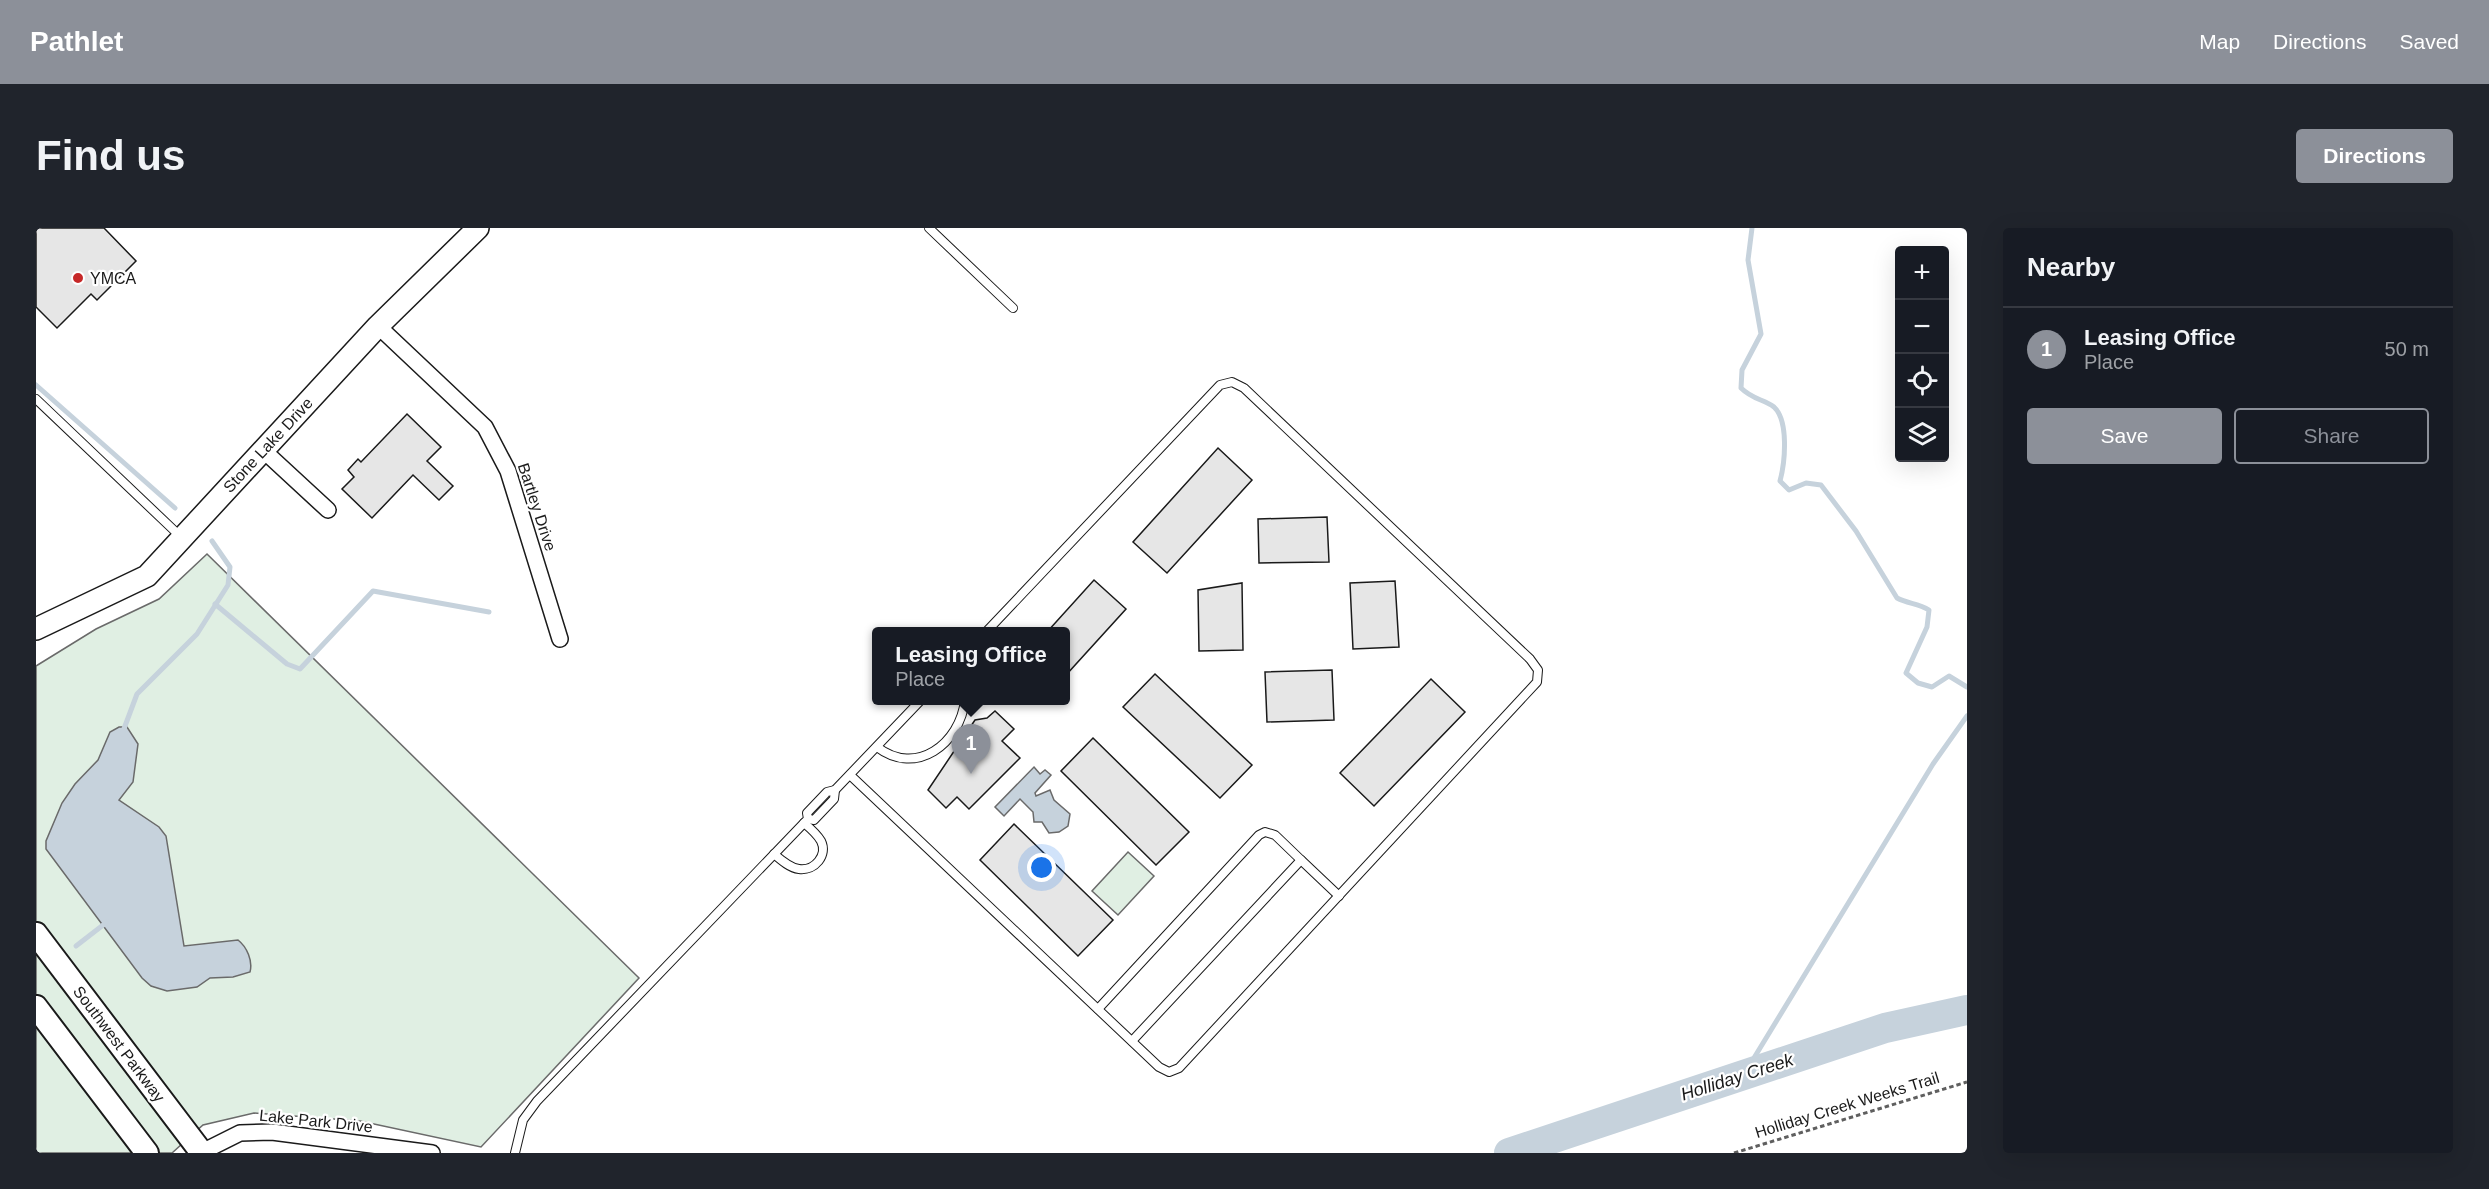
<!DOCTYPE html>
<meta charset="utf-8">
<style>
body{margin:0;font-family:Arial,sans-serif;background:#20242c;color:#f1f3f6}
.controls{position:absolute;right:18px;top:18px;display:grid;overflow:hidden;border-radius:6px;box-shadow:0 6px 24px #0002}
.controls button{width:54px;height:54px;display:grid;place-items:center;padding:0;border:0;border-bottom:2px solid #363941;background:#171b24;color:#f1f3f6;font:30px sans-serif}
.you{position:absolute;left:1006px;top:640px;width:21px;height:21px;margin:-15px;border:4px solid #fff;border-radius:50%;background:#1a73e8;box-shadow:0 0 0 9px #1a73e833}
.badge{display:grid;place-items:center;width:39px;height:39px;border-radius:50%;background:#8c9099;color:#fff;font-size:20px;font-weight:700}
.pin{position:absolute;translate:-50% -50px;filter:drop-shadow(0 2px 3px #0008)}
.pin::after{content:'';position:absolute;top:32px;width:21px;height:18px;background:inherit;clip-path:polygon(0 0,100% 0,50% 100%)}
.popup{position:absolute;left:836px;top:399px;width:198px;height:78px;box-sizing:border-box;display:grid;place-content:center;border-radius:6px;background:#171b24;filter:drop-shadow(0 2px 4px #0005);font-size:20px;white-space:nowrap;color:#9ea1a6}
.popup b{font-size:22px;color:#f1f3f6}
.popup::after{content:'';position:absolute;left:50%;top:100%;margin-left:-12px;border:12px solid transparent;border-top-color:#171b24}
.list{margin:0;padding:0;list-style:none}
h2{display:flex;justify-content:space-between;align-items:center;height:78px;margin:0;padding:0 24px;font-size:26px}
h2 small{font-size:20px;font-weight:400;color:#9ea1a6}
.list li{display:grid;grid-template-columns:39px 1fr auto;gap:18px;align-items:center;box-sizing:border-box;height:84px;padding:0 24px;border-top:2px solid #363941}
.list b{display:block;font-size:22px;white-space:nowrap}
.list p{margin:0;font-size:20px;white-space:nowrap;color:#9ea1a6}
.list em{font-size:20px;font-style:normal;color:#9ea1a6}
.actions{display:flex;gap:12px;padding:18px 24px}
.actions a{flex:1;padding:14px 0;border:2px solid #8c9099;border-radius:6px;text-align:center;font-size:21px;color:#8c9099}
.actions .main{background:#8c9099;color:#fff}
.icon{flex:none;width:33px;height:33px;fill:none;stroke:currentColor;stroke-width:2;stroke-linecap:round;stroke-linejoin:round}
.map{position:relative;flex:none;width:1931px;height:925px;overflow:hidden;border-radius:6px}
header{display:flex;align-items:center;gap:36px;box-sizing:border-box;height:84px;padding:0 30px;background:#8c9099;color:#fff}
header strong{font-size:28px}
nav{display:flex;gap:33px;margin-inline-start:auto;font-size:21px}
.intro{display:flex;align-items:center;justify-content:space-between;box-sizing:border-box;height:144px;padding:0 36px}
h1{margin:0;font-size:42px}
.button{padding:15px 27px;border-radius:6px;background:#8c9099;color:#fff;font-size:21px;font-weight:700}
main{display:flex;gap:36px;padding:0 36px}
aside{flex:1;background:#171b24;border-radius:6px;box-shadow:0 6px 24px #0002}
.map>svg:first-child{display:block}
.green{fill:#e0efe3;stroke:#6a6a6a;stroke-width:1.5}
.water{fill:#c6d2dc;stroke:#6a6a6a;stroke-width:1.5}
.lines{fill:none;stroke-linecap:round;stroke-linejoin:round}
.stream{stroke:#c6d2dc;stroke-width:5}
.river{stroke:#c6d2dc;stroke-width:30}
.building{fill:#e6e6e6;stroke:#1a1a1a;stroke-width:1.5}
.lane-casing{stroke:#1a1a1a;stroke-width:10}
.street-casing{stroke:#1a1a1a;stroke-width:18}
.secondary-casing{stroke:#1a1a1a;stroke-width:24}
.primary-casing{stroke:#1a1a1a;stroke-width:26}
.path{stroke:#5f5f5f;stroke-width:3;stroke-dasharray:4.5 3;stroke-linecap:butt}
.lane{stroke:#fff;stroke-width:8}
.street{stroke:#fff;stroke-width:15}
.secondary{stroke:#fff;stroke-width:21}
.primary{stroke:#fff;stroke-width:22}
.poi-dot{fill:#c62828;stroke:#fff;stroke-width:2}
.labels{text-anchor:middle;dominant-baseline:central;stroke-width:4.5;stroke-linejoin:round;paint-order:stroke}
.poi-label{font-size:16px;fill:#1a1a1a;stroke:#fff;text-anchor:start}
.street-label{font-size:16px;fill:#1a1a1a;stroke:#fff}
.water-label{font-size:18px;font-style:italic;fill:#1a1a1a;stroke:#fff}
</style>
<header>
<strong>Pathlet</strong>
<nav><a>Map</a><a>Directions</a><a>Saved</a></nav>
</header>
<div class="intro"><h1>Find us</h1><a class="button">Directions</a></div>
<main>
<div class="map">
<svg width="1931" height="925" viewBox="0 0 1931 925">
<rect width="100%" height="100%" fill="#fff"/>
<!-- green -->
<g class="green">
<path d="M171,326L603,750L445,919L324,893L218,885L167,897L136,925H0V438L60,401L123,371Z"/>
<path d="M1092,624L1118,648L1082,687L1056,663Z"/>
</g>
<!-- water -->
<g class="water">
<path d="M83,499H91L102,516L97,554L83,572L123,599L130,608L148,718L202,712C211,719 217,733 214,744L197,749L174,750L161,759L131,763L115,758L106,750L10,621V613L26,575L39,556L62,532L74,504Z"/>
<path d="M998,539L1004,546L1009,542L1015,547L999,565L1000,568L1014,562L1018,572L1034,586L1032,598L1023,604L1013,605L1006,594H998L997,584L984,571L968,588L959,579Z"/>
</g>
<g class="lines">
<!-- stream -->
<g class="stream">
<path d="M1716,0L1712,32L1725,106L1706,142L1705,160C1717,172 1728,171 1738,179C1753,193 1749,234 1744,253L1753,262L1770,255L1785,257L1820,303L1861,370C1872,376 1882,375 1893,382L1891,399L1870,445L1882,455L1896,459L1913,448L1931,459"/>
<path d="M0,157L139,280"/>
<path d="M179,376L251,436L264,441L337,363L453,384"/>
<path d="M86,506L101,466L161,406L192,357L194,339L176,313"/>
<path d="M40,718L71,694"/>
<path d="M1707,848L1897,536L1931,488"/>
</g>
<!-- river -->
<path class="river" d="M1473,925L1849,800L1931,782"/>
</g>
<!-- building -->
<g class="building">
<path d="M0,0H68L100,33L61,72L55,66L21,100L0,79Z"/>
<path d="M371,186L405,219L391,233L417,258L403,272L377,247L336,290L306,261L318,249L312,242L322,231L325,234Z"/>
<path d="M1182,220L1216,252L1131,345L1097,314Z"/>
<path d="M1291,289L1293,334L1223,335L1222,291Z"/>
<path d="M1058,352L1090,381L1030,447V404H1011Z"/>
<path d="M1359,353L1363,419L1317,421L1314,355Z"/>
<path d="M1206,355L1207,422L1163,423L1162,362Z"/>
<path d="M1296,442L1298,492L1231,494L1229,444Z"/>
<path d="M1119,446L1216,537L1184,570L1087,479Z"/>
<path d="M1395,451L1429,484L1338,578L1304,545Z"/>
<path d="M959,483L978,501L966,513L984,530L933,581L921,569L910,580L892,562L939,492L951,490Z"/>
<path d="M1057,510L1153,604L1120,637L1025,543Z"/>
<path d="M978,596L1077,692L1042,728L944,632Z"/>
</g>
<g class="lines">
<defs>
<g id="lane">
<path d="M893,0L977,80"/>
<path d="M0,171L145,309"/>
<path d="M841,519C880,549 924,516 929,472"/>
<path d="M814,547L1123,839L1133,844L1143,840L1501,454L1502,442L1494,431L1208,160L1196,154L1184,157L950,404"/>
<path d="M772,591L778,592L798,571L799,562"/>
<path d="M738,626C745,632 754,640 763,641C779,643 792,627 785,613C781,606 774,600 768,595"/>
<path d="M1062,781L1223,607L1229,604L1239,607L1265,632"/>
<path d="M1096,813L1265,632L1303,668"/>
<path d="M479,925L487,892L501,873L768,595L772,591L771,585L791,564L799,562L885,472"/>
</g>
<g id="street">
<path d="M342,98L449,199L472,243L524,411"/>
<path d="M227,222L292,282"/>
<path d="M164,925L204,905L236,904L396,925"/>
</g>
<path id="secondary" d="M0,401L111,348L342,98L442,0"/>
<g id="primary">
<path d="M0,706L166,925"/>
<path d="M0,779L111,925"/>
</g>
</defs>
<!-- lane casing -->
<use href="#lane" class="lane-casing"/>
<!-- street casing -->
<use href="#street" class="street-casing"/>
<!-- secondary casing -->
<use href="#secondary" class="secondary-casing"/>
<!-- primary casing -->
<use href="#primary" class="primary-casing"/>
<!-- path -->
<path class="path" d="M1698,925L1931,854"/>
<!-- lane -->
<use href="#lane" class="lane"/>
<!-- street -->
<use href="#street" class="street"/>
<!-- secondary -->
<use href="#secondary" class="secondary"/>
<!-- primary -->
<use href="#primary" class="primary"/>
</g>
<!-- markers -->
<circle class="poi-dot" cx="42" cy="50" r="6"/>
<g class="labels">
<!-- poi labels -->
<g class="poi-label">
<text x="54" y="50">YMCA</text>
</g>
<!-- street labels -->
<g class="street-label">
<text transform="translate(232 217) rotate(-47)">Stone Lake Drive</text>
<text transform="translate(501 279) rotate(72)">Bartley Drive</text>
<text transform="translate(83 816) rotate(53)">Southwest Parkway</text>
<text transform="translate(1811 877) rotate(-17)">Holliday Creek Weeks Trail</text>
<text transform="translate(280 893) rotate(6)">Lake Park Drive</text>
</g>
<!-- water labels -->
<g class="water-label">
<text transform="translate(1701 849) rotate(-18)">Holliday Creek</text>
</g>
</g>
</svg>
<div class="controls">
<button>+</button>
<button>−</button>
<button><svg class="icon" aria-label="locate" viewBox="0 0 24 24"><circle cx="12" cy="12" r="6"/><path d="M12 2v4M12 18v4M2 12h4M18 12h4"/></svg></button>
<button><svg class="icon" aria-label="layers" viewBox="0 0 24 24"><path d="M12 4l9 5-9 5-9-5zM3 14l9 5 9-5"/></svg></button>
</div>
<div class="you"></div>
<div class="pin badge" style="left:935px;top:546px">1</div>
<div class="popup"><b>Leasing Office</b>Place</div>
</div>
<aside>
<h2>Nearby<small></small></h2>
<ul class="list">
<li><span class="badge">1</span><div><b>Leasing Office</b><p>Place</p></div><em>50 m</em></li>
</ul>
<div class="actions"><a class="main">Save</a><a>Share</a></div>
</aside>
</main>
